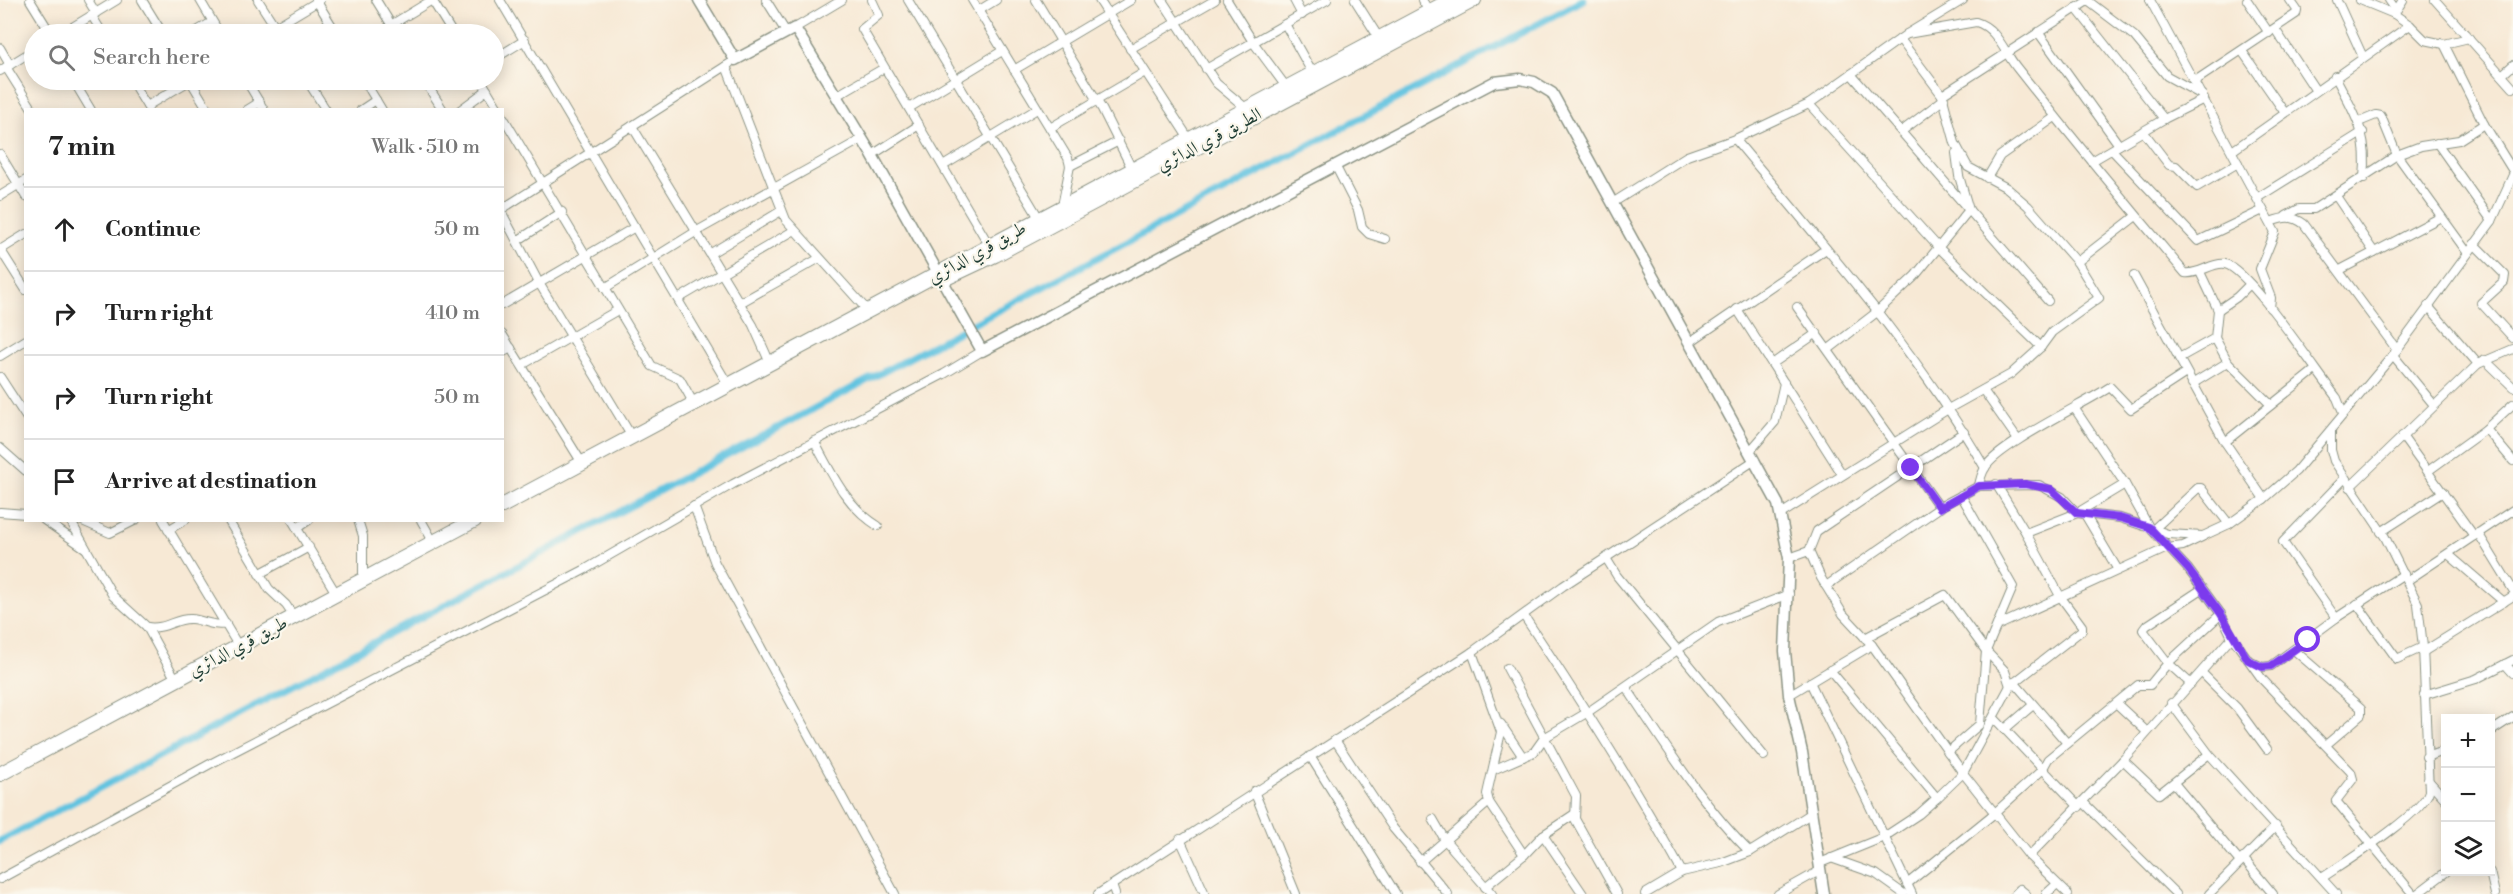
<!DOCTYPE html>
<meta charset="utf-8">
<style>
body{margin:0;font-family:"Libre Bodoni",Amiri,serif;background:#f2f2f2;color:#222}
.controls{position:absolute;right:18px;bottom:18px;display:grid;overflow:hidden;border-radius:0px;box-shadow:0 3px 15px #0003}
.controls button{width:54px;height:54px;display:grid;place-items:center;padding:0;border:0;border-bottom:2px solid #e0e0e0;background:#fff;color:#222;font:30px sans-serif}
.stop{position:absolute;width:18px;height:18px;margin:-14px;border:4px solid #7c3aed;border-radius:50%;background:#fff}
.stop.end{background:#7c3aed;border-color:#fff;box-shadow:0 2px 6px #0008}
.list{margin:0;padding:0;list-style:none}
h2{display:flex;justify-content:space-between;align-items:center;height:78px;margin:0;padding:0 24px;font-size:26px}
h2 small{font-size:20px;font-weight:400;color:#767676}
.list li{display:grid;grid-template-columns:39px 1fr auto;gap:18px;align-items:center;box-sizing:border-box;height:84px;padding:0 24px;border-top:2px solid #e0e0e0}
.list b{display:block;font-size:22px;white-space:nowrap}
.list em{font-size:20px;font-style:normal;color:#767676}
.icon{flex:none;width:33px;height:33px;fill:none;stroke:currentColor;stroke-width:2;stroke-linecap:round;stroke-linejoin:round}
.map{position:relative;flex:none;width:2513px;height:894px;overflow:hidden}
.search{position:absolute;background:#fff;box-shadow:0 3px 15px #0003;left:24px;top:24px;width:480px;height:66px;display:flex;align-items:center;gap:15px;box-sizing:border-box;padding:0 21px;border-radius:33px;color:#767676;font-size:22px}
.panel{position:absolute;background:#fff;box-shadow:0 3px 15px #0003;left:24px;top:108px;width:480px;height:414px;border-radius:0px}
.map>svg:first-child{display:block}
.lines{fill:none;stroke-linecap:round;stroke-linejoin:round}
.canal{stroke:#61c3e0;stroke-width:7}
.street-casing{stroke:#8b9384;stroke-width:10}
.secondary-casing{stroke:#8b9384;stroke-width:13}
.highway-casing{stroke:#8b9384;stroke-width:16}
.street{stroke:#fff;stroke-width:8}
.secondary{stroke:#fff;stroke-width:10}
.highway{stroke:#fff;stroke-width:14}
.route{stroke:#7c3aed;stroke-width:8}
.labels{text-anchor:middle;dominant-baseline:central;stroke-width:4.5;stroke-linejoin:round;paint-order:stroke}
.street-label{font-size:18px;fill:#1f3d34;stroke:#fbf7ec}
</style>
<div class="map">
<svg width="2513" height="894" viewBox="0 0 2513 894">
<rect width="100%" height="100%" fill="#fbf7ec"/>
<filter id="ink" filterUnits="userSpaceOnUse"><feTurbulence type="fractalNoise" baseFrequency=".0167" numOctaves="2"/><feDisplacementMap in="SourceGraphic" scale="12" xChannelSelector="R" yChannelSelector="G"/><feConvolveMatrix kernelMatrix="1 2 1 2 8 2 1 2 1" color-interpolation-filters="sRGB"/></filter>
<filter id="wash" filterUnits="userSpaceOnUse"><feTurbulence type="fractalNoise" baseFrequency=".008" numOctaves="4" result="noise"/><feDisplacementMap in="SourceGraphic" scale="24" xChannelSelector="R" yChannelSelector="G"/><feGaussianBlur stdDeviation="1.35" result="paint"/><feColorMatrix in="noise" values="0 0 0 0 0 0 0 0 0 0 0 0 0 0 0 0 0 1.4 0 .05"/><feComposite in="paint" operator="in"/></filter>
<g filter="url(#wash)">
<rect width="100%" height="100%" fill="#f7e9d5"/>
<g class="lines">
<!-- canal -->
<path class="canal" d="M0,841L1583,0"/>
</g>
</g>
<g filter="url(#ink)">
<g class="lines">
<defs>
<g id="street">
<path d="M30,0L51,34"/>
<path d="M88,0L96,13"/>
<path d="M142,0L163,34"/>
<path d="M200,0L220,34"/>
<path d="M258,0L280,34"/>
<path d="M316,0L337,34"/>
<path d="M376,0L397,34"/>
<path d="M432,0L453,34"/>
<path d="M500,0L729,386"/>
<path d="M766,0L786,32"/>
<path d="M872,0L879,15L862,29L989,245"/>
<path d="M908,0L1039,218"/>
<path d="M972,0L1068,158L1070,166L1062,206"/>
<path d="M1036,0L1102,109L1132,169"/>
<path d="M1099,0L1189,139"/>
<path d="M1162,0L1216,83L1247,109"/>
<path d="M1227,0L1253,42L1287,88"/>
<path d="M1294,0L1302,15"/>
<path d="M1355,0L1379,38"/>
<path d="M1422,0L1429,11"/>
<path d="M2150,0L2275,232L2260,269L2271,298L2270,308"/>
<path d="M2247,0L2269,33"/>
<path d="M2337,0L2363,57"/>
<path d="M2360,0L2394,14L2410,25L2425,40L2444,44L2469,38"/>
<path d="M2389,0L2396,10"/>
<path d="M2435,0L2513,88"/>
<path d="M2088,1L2134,36L2167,76L2202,95"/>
<path d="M2076,8L2164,119"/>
<path d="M978,11L996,0"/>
<path d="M2394,14L2403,0"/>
<path d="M92,16L103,34"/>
<path d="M1285,24L1313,74"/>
<path d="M391,25L432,0"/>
<path d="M275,27L320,0"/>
<path d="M795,28L842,0"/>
<path d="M2275,29L2316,91"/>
<path d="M2038,32L2119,145"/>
<path d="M61,34L117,0"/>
<path d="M192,34L212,22"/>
<path d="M1907,34L1976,22C1997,28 2004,52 2017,68C2072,138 2128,206 2185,273C2199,275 2212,262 2225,264C2249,269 2318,374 2337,398L2343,413"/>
<path d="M2444,44L2484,124L2513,171"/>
<path d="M0,48L10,65"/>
<path d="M1130,49L1215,0"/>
<path d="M2242,51L2285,113"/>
<path d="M494,59L525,40"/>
<path d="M726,66L786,220L868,311"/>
<path d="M6,67L33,110"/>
<path d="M1206,69L1327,0"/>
<path d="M1014,70L1131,0"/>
<path d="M0,71L34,50"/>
<path d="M1851,74L2048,301"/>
<path d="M2502,75L2513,65"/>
<path d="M2335,76C2355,115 2369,133 2364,178"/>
<path d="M73,80L91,110"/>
<path d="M131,80L148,108"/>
<path d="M190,80L208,110"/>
<path d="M246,80L264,110"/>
<path d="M307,80L326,110"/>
<path d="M364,80L382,110"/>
<path d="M424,80L443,110"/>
<path d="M481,80L499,110"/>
<path d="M2195,81L2296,14L2297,10L2290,0"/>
<path d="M1942,95L2089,0"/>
<path d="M836,96L884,68"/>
<path d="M1809,104L1939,248L2041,347"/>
<path d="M147,106L191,80"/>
<path d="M909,108L1002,51"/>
<path d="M247,110L260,102"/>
<path d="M361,110L376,100"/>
<path d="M460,110L487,90"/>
<path d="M502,115L652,366L680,379L694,404"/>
<path d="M2359,122L2376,115L2381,116L2397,155L2467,252"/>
<path d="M632,126L753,325L770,363"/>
<path d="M1050,128L1145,72"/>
<path d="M1902,131L1944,99"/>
<path d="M2143,131L2169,165L2176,166L2197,187L2238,163"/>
<path d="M1735,139C1822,244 1916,349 1985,468"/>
<path d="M2437,143L2492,221"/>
<path d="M2112,150L2198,241L2263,210"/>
<path d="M2232,151L2410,25"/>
<path d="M0,154L26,197"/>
<path d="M872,155L919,125"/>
<path d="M2092,161L2164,119L2204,99"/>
<path d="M1335,165L1358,210L1362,227L1369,234L1385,239"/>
<path d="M943,166L1037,109"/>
<path d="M1070,166L1119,141"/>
<path d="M1987,178L2000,156L2055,117"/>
<path d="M0,196L26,180"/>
<path d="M2336,196L2374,252"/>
<path d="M2257,198L2363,132"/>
<path d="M1614,202L1687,156L1735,139L1809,104L1907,34L1963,0"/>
<path d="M502,209L729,64"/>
<path d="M502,213L539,283L632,437"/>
<path d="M2286,216L2299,209H2314L2397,155L2421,146L2459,140L2484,124"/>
<path d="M2270,222C2284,217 2292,215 2304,224L2397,350"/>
<path d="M517,241L562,212"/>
<path d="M2474,244L2505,275L2504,282L2481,303L2513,338"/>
<path d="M0,249L26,290"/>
<path d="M0,250L26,234"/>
<path d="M711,253L781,211"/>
<path d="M2077,262L2136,216"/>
<path d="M2340,270L2441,217"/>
<path d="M2200,272L2218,310L2215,338L2228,362L2271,405"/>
<path d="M2134,276L2225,442L2264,499"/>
<path d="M605,288L697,231L862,139"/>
<path d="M678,299L793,231"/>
<path d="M740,303L818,259"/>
<path d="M502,305L635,227"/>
<path d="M2428,306L2478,364"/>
<path d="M1797,307L1940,508"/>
<path d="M1737,309L1842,474"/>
<path d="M2218,310L2237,297L2250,284"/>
<path d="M502,334L582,463"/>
<path d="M1690,342L1826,249"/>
<path d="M1829,349L1877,312L1915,276L1969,210L1959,176L1956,153"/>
<path d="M502,353L511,348"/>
<path d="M2393,355L2434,405"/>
<path d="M0,356L26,340"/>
<path d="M2179,358L2215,338"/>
<path d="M2485,360L2513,387"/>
<path d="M1772,364L1817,333"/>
<path d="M522,365L618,310"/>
<path d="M0,377L26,417"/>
<path d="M2192,384L2228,362"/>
<path d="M1983,390L2018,440"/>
<path d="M2513,404L2486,429L2513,461"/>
<path d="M2075,409L2125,484L2149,527L2188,569L2221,614L2232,637L2262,679L2351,772L2353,779L2336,801L2413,894"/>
<path d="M2402,436L2474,536"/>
<path d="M814,441C832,474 846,506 878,526"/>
<path d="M2225,442L2315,370"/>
<path d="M0,448L26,471"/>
<path d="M1750,451L1775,422L1784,383"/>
<path d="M2428,471L2486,429"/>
<path d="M1996,484L2026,533L2077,513L2125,484"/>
<path d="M1979,486C1980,480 1982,473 1985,468C1997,446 2084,404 2110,387L2131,409L2186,373"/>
<path d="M2350,487L2478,364L2513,349"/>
<path d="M694,506L715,563L895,894"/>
<path d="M0,512L26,514"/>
<path d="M2084,513L2118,570"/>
<path d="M1781,514L1948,409L2011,374L2041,347L2052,332L2099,298L2077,262L2028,206L2007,188L1968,167L1955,143L1942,95L1900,39"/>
<path d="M44,520L85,548"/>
<path d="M70,520L113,596L147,627L176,680"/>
<path d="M80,520L110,533L136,520"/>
<path d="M163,520L239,647"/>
<path d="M228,520L269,589L286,605L294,617"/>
<path d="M292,520L337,595"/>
<path d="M358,520L363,536V581"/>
<path d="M421,520L434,543"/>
<path d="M297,528L309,520"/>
<path d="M2155,528L2198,488H2201L2229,524"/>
<path d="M168,530L185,520"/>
<path d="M2381,532L2443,492"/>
<path d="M2478,533L2513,590"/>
<path d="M1809,551L1817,531L1964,432"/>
<path d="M2448,554L2504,602"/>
<path d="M1606,558L1617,576L1764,756"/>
<path d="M1789,558L1809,551L1821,578L1843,614L1872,645L1963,773L2029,856L2068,894"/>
<path d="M259,574L309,547"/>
<path d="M2408,580L2513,510"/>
<path d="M1826,586L1945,504L1979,486L2039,485L2062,497L2077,513L2120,518L2168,534L2203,536L2229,524L2264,499L2296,471L2393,355L2492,221L2513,175"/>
<path d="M2357,604L2397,659L2423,647"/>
<path d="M1524,616C1580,700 1634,784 1682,872"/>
<path d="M2336,618L2283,542L2345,478"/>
<path d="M1997,626L2167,548L2183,546L2202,537"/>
<path d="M147,627C166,630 175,618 191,619C204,620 213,627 226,624"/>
<path d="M1865,638L1945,595L1986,651L2005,671L2010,686"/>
<path d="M2294,650L2361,708V715L2327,744"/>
<path d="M1472,652L1501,732L1487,794L1489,802L1524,855"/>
<path d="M2423,652L2513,596"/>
<path d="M2250,661L2262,667L2271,666L2336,618L2404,574"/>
<path d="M2505,664L2513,673"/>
<path d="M1507,668L1576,796L1575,819L1617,894"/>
<path d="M1830,670L1937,798"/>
<path d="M2202,673L2237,708L2267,749"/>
<path d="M1810,682L1912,894"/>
<path d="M2014,682L2067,743"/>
<path d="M2191,684L2168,663L2143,630L2146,626L2202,589"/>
<path d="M1626,687C1661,739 1705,809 1750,852"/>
<path d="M1789,695L1872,645"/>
<path d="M2424,695L2476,679L2513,660"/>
<path d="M2171,703L2209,754L2336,894"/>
<path d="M2117,704L2146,731"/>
<path d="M1994,718L2079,807"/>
<path d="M1501,724L1523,757"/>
<path d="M2005,729L2033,705"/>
<path d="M2490,732L2513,717"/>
<path d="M1335,740L1393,828L1448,894"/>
<path d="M1948,752L1980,724L1986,651L2013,587L1961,495"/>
<path d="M1310,756L1396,894"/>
<path d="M2426,757L2446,750"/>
<path d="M2123,760L2159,794L2209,754"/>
<path d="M1495,769L1534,752L1544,738L1588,712L1718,622L1789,594"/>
<path d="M2428,780L2446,800"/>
<path d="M2174,783L2239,861"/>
<path d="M1254,791L1296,894"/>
<path d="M2083,802L2176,894"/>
<path d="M1433,819L1445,840L1492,894"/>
<path d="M1543,835L1583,894"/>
<path d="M1180,839L1205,894"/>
<path d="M2029,856L2123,760L2232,637"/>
<path d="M1831,858L1876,874L1904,894"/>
<path d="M2243,858L2273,894"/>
<path d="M1420,862L1489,802"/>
<path d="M1820,863L1884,837L1919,814L1937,798L1963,773L2010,686L2082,630V626L2060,596L2026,533"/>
<path d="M2490,872L2495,894"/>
<path d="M2322,878C2344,863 2424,813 2429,791L2423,647L2418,604L2385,537L2334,461L2331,450V431"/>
<path d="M0,879L210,764L584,570L733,484L944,374L982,351"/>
<path d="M1907,884L1996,812L2042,770L2048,759L2138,685H2150L2168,663L2221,614"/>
<path d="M1112,885L1115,894"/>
<path d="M1485,887L1524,855L1543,835L1573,815"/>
<path d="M1098,894L1472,652L1563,586L1755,460"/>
<path d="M1645,894L1682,872L1721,863L1750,852L1812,813"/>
<path d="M1778,894L1821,870"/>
<path d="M2015,894L2020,889L2026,894"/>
<path d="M2046,894L2057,884"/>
<path d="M2209,894L2276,826"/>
<path d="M2417,894L2446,872"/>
</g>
<path id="secondary" d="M699,0L735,60L795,28L872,155L982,351L1494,82L1520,79L1534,82L1552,93L1778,504L1789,558L1785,651L1789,695L1802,752L1824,894"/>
<g id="highway">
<path d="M935,277L944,279L995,255L1474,0"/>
<path d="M502,506L1451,0"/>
<path d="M0,774L475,520"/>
</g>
</defs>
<!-- street casing -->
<use href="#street" class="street-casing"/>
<!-- secondary casing -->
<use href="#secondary" class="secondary-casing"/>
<!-- highway casing -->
<use href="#highway" class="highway-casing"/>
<!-- street -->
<use href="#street" class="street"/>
<!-- secondary -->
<use href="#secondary" class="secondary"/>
<!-- highway -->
<use href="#highway" class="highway"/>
</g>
</g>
<g class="lines" filter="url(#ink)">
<!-- route -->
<path class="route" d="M1911,468L1940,508L1979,486L2025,484L2051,489L2077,513L2120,518L2149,527L2188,569L2221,614L2248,660L2262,667L2271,666L2308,640"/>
</g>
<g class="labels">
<!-- street labels -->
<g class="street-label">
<text transform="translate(1209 140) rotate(-28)">الطريق قري الدائري</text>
<text transform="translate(977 253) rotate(-29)">طريق قري الدائري</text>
<text transform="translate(238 647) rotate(-28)">طريق قري الدائري</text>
</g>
</g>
</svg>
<div class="controls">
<button>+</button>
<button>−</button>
<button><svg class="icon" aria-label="layers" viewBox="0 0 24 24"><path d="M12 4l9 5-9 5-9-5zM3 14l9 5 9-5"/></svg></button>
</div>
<div class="stop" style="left:2308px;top:640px"></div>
<div class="stop end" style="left:1911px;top:468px"></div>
<div class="search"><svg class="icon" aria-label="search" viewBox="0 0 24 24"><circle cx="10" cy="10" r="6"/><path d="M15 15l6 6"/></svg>Search here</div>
<section class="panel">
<h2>7 min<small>Walk · 510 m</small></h2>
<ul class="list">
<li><svg class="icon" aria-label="ahead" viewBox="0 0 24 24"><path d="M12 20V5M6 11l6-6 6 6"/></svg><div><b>Continue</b></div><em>50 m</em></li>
<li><svg class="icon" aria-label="right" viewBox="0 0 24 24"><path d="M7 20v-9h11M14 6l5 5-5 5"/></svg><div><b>Turn right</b></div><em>410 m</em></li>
<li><svg class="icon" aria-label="right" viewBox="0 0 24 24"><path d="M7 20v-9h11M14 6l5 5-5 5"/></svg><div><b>Turn right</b></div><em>50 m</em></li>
<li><svg class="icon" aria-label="arrive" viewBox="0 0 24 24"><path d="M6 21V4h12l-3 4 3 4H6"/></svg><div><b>Arrive at destination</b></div></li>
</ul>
</section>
</div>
